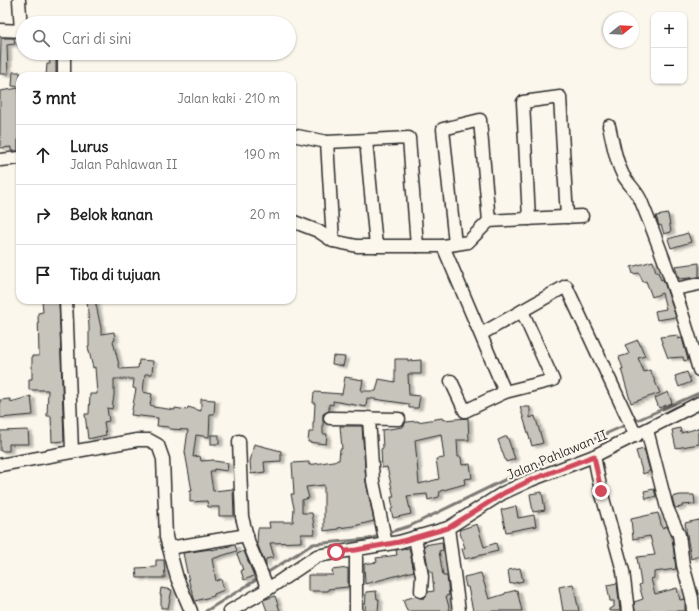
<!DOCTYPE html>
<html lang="id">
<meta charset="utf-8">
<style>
body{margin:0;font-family:Delius,sans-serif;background:#f6f6f6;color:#222}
.controls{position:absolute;right:12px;top:12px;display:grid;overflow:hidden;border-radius:8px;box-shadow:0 1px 3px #0004}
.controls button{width:36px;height:36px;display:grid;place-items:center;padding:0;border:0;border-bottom:1px solid #e0e0e0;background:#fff;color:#222;font:20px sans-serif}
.compass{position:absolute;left:603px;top:12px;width:36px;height:36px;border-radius:50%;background:#fff;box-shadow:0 1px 3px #0004;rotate:72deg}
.stop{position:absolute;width:12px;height:12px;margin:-9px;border:3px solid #d1495b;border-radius:50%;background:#fff}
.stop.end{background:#d1495b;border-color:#fff;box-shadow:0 1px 4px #0008}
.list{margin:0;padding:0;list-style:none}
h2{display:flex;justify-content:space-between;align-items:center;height:52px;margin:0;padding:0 16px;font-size:17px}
h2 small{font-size:13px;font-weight:400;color:#767676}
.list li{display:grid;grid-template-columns:26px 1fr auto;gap:12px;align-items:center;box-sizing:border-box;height:60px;padding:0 16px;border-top:1px solid #e0e0e0}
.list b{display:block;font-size:15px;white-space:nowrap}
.list p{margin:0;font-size:13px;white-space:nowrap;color:#767676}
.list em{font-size:13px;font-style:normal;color:#767676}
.icon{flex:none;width:22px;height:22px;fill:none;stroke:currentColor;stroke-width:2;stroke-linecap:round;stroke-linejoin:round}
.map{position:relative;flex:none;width:699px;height:611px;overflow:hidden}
.search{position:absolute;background:#fff;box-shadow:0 1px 3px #0004;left:16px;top:16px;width:280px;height:44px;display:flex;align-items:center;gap:10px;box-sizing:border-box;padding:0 14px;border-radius:22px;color:#767676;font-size:15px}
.panel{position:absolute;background:#fff;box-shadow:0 1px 3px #0004;left:16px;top:72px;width:280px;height:232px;border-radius:12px}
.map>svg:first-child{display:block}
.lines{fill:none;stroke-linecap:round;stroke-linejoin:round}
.stream{stroke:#7b7a75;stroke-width:3}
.building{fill:#c7c4bc;stroke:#2b2b2b;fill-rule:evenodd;filter:url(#shadow)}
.minor-casing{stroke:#2b2b2b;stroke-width:15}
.minor{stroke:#fbf7ec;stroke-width:12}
.route{stroke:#d1495b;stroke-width:5}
.labels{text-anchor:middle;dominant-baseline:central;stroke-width:4;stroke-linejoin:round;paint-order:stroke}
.street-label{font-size:13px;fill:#2b2b2b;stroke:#fbf7ec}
</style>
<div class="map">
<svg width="699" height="611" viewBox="0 0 699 611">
<defs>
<filter id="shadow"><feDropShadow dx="4" dy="2" stdDeviation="1" flood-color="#0004"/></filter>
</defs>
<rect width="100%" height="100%" fill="#fbf7ec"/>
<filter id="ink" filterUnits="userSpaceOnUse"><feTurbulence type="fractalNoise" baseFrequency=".025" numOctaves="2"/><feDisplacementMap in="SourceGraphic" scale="8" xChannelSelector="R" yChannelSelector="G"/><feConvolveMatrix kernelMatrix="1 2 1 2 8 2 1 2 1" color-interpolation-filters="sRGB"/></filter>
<g filter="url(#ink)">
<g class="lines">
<!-- stream -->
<g class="stream">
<path d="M633,422L699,393"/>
<path d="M387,533L410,526L533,466L628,424"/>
<path d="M265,574L313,544L369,539L382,535"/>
<path d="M206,611L261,577"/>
</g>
</g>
<!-- building -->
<g class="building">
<path d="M1,38H14L15,44L7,45L8,74H0Z"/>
<path d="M48,53H56V76H46L47,64H50Z"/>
<path d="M13,72H20V87L12,86Z"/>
<path d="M19,88L20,138H18V151H11V147L0,148V91Z"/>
<path d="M668,214L671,232L664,234L661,225L659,226L656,216Z"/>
<path d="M688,233L691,242L671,248L668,239Z"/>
<path d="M653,261L656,272H658L661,280L663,279L676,317L657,320L655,311L666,309L662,293L652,297L646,281L643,282L639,273L633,274L631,267Z"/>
<path d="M699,263V277L679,279L675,266Z"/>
<path d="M42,300H59L64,441L52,442L51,416H47L48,390H29V379H32V356H39L38,313L43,312Z"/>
<path d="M87,300H95L101,328V334L114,332L115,340L113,341L120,369L138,368L139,360L153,361L152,374H145L143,392L152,394L150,405L153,406V407L175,410V408L187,410L188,407L201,411V399L215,400L214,414H210L209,437L196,435L193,457L200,456L201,461L214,460V461L228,463L227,471L214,469V471H210L213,491L233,489L234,516H219V507H208L207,501L190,502V491H192L185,452L188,430L169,429V427L157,426L158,418L131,415L136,389L133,388L134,379H114V395L112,409L107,408L109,421L104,422L106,435L88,439L85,414H89L90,394H97L95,367L93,368L88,347H89V327Z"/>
<path d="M678,335V339L682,338L688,360L684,361L683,357L668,358L660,337Z"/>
<path d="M638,340L645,356L638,358L644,372L650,370L660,393L631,403L621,369H623L619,357L629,354L625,345Z"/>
<path d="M333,356L345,357L343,366L332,364Z"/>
<path d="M395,359H408V361L421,360V374H408L409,395L420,396L418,408H409V404L367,398L366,407L333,401V405L329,404V411L323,414V434H327L326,444L308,442L309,432H313V422H314L315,403H313L314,392L342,394L345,377L363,380L361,391H376L379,379L395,382Z"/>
<path d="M687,372L691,382L679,387L675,376Z"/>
<path d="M668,392L672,403L659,408L655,398Z"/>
<path d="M31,396L33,415L0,418V400L10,399L11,402Z"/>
<path d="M520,407H530V418L535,416L543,443L532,446Z"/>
<path d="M442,418L443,420L468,418L469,440H457L458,457H461L462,465L470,464L472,478L464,479L465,484L440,491L439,497L428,500L427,494L407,496L411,514L393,518L391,509L393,508L391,497H394L387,467L382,468L381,449L383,448L382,430L403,427L406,422L418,421V422ZM441,434L444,458L436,459L439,479L419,484L415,440Z"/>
<path d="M340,426H362L366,482L374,521L354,526L338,528V529L324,531V485L306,487L309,498L302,500V513H312L315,532L314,534H301V542L270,543L274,557L266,559V566L257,543L258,528H270L269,522H293L294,508L291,494H294L292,463L309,462V465L339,460L340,449H342Z"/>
<path d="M680,428L681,433L699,428V444L676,448L672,430Z"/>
<path d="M28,430L29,444H9V451H0V431Z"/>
<rect x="211" y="435" width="8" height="9"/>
<path d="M507,436L515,459L506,462L498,440Z"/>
<path d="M254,444L281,451V461L264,462L265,472L251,474L250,462Z"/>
<path d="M644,449L650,471L643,474L636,451Z"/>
<path d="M654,489L656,496L646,499L644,491Z"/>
<path d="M542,492L545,510L533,512L530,494Z"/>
<path d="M680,495H694L695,504L682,505V507L675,508L672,497Z"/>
<path d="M516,506L518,518L534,515L536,526L506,532L501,510Z"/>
<path d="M658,513L662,528L667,526L672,537L676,569L654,572V578L651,579L655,594L677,588L680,600L685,599V611H635L634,602L643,599L639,585L641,584L637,557L655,555L650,536L633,539L631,519Z"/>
<path d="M699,520V556L691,559L685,523Z"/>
<path d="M477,524L484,547L496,543L498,551L465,559L462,549L465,548L459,530Z"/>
<path d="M442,542L443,550L439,551L443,576H447L449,595L446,596L450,611H407L403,600L416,596L420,598H424L428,592L434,591L432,572H429L424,545Z"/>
<path d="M235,545L237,551L212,559L216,581L221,579L224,590L214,594V596L195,601L189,582L183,553L211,549V550Z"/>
<path d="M409,548L414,571L365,584L364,564L377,562L376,558L397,555L396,550Z"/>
<path d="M244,551L254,576L244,580L241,571L243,570L237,554Z"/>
<path d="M156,560H164L165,578H137L136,568L156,567Z"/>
<path d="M348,568V587L328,589V591H308V575H333L332,570Z"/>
<path d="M520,568L523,581L510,584L508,570Z"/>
<path d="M481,573L489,599L505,594V593L517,590L522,611H473L468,587H466L464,577Z"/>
<path d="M617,583L620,611H609V609L614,607V601H610L607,585Z"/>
<path d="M573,584L579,611H563L559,587Z"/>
<path d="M161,588L172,590L168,608H161V595H160Z"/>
<path d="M376,591L377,599H379L378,611H365L366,592Z"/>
<path d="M275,596L280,611H267L263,600Z"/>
</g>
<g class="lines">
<defs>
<g id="minor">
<path d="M19,0L21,31"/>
<path d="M0,30L23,31"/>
<path d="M64,76V53"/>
<path d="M609,126C613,143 615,160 623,175C628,184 637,191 641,201C664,256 683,312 699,370"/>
<path d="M292,135L327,142L409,138L417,246"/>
<path d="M366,140L376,246"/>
<path d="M327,142L333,241"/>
<path d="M0,160L20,158"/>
<path d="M529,219L523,102L560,97L567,217"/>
<path d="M292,221L318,231L333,241L357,246H443L468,242L489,221L582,216"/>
<path d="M455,244L443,129L480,120L489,221"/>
<path d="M443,246L505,392"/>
<path d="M675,289L699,284"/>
<path d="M66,300L72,451"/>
<path d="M481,334L566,286L636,436"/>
<path d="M451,381L465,411L505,392L553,380L522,311"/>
<path d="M330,418L399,419"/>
<path d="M369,418L373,481L386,544"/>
<path d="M647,430L667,508L679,535L683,565L692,598L693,611"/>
<path d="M239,441L242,517L249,544L268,589"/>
<path d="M594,456L601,491L623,571L628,611"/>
<path d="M0,465L137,440H149L158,445L163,459L166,537L177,578L191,611"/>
<path d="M448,528L459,611"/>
<path d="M415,537L422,576L421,591"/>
<path d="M169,548L247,535"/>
<path d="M356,550V611"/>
<path d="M230,611L268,589L317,556L399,542L448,528L503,493L531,480L594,456L699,403"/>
</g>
</defs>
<!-- minor casing -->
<use href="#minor" class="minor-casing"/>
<!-- minor -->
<use href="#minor" class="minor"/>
</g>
</g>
<g class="lines" filter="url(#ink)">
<!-- route -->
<path class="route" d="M336,552L356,550L399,542L448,528L504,493L531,480L594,456L601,491"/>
</g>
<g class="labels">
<!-- street labels -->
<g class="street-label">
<text transform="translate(557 455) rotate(-23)">Jalan Pahlawan II</text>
</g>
</g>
</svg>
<div class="controls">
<button>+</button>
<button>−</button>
</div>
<svg class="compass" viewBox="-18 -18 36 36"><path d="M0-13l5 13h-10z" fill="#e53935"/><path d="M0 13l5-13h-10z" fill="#767676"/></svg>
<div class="stop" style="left:336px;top:552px"></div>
<div class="stop end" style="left:601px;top:491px"></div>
<div class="search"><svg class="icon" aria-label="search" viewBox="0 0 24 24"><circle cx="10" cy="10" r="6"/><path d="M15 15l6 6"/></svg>Cari di sini</div>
<section class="panel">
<h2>3 mnt<small>Jalan kaki · 210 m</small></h2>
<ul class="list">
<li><svg class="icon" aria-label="ahead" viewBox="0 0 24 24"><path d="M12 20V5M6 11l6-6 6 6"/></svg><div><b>Lurus</b><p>Jalan Pahlawan II</p></div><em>190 m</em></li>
<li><svg class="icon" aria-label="right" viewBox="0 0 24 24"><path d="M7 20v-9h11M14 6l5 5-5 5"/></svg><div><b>Belok kanan</b></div><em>20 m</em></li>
<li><svg class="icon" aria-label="arrive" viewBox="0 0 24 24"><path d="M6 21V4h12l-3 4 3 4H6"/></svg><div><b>Tiba di tujuan</b></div></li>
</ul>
</section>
</div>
